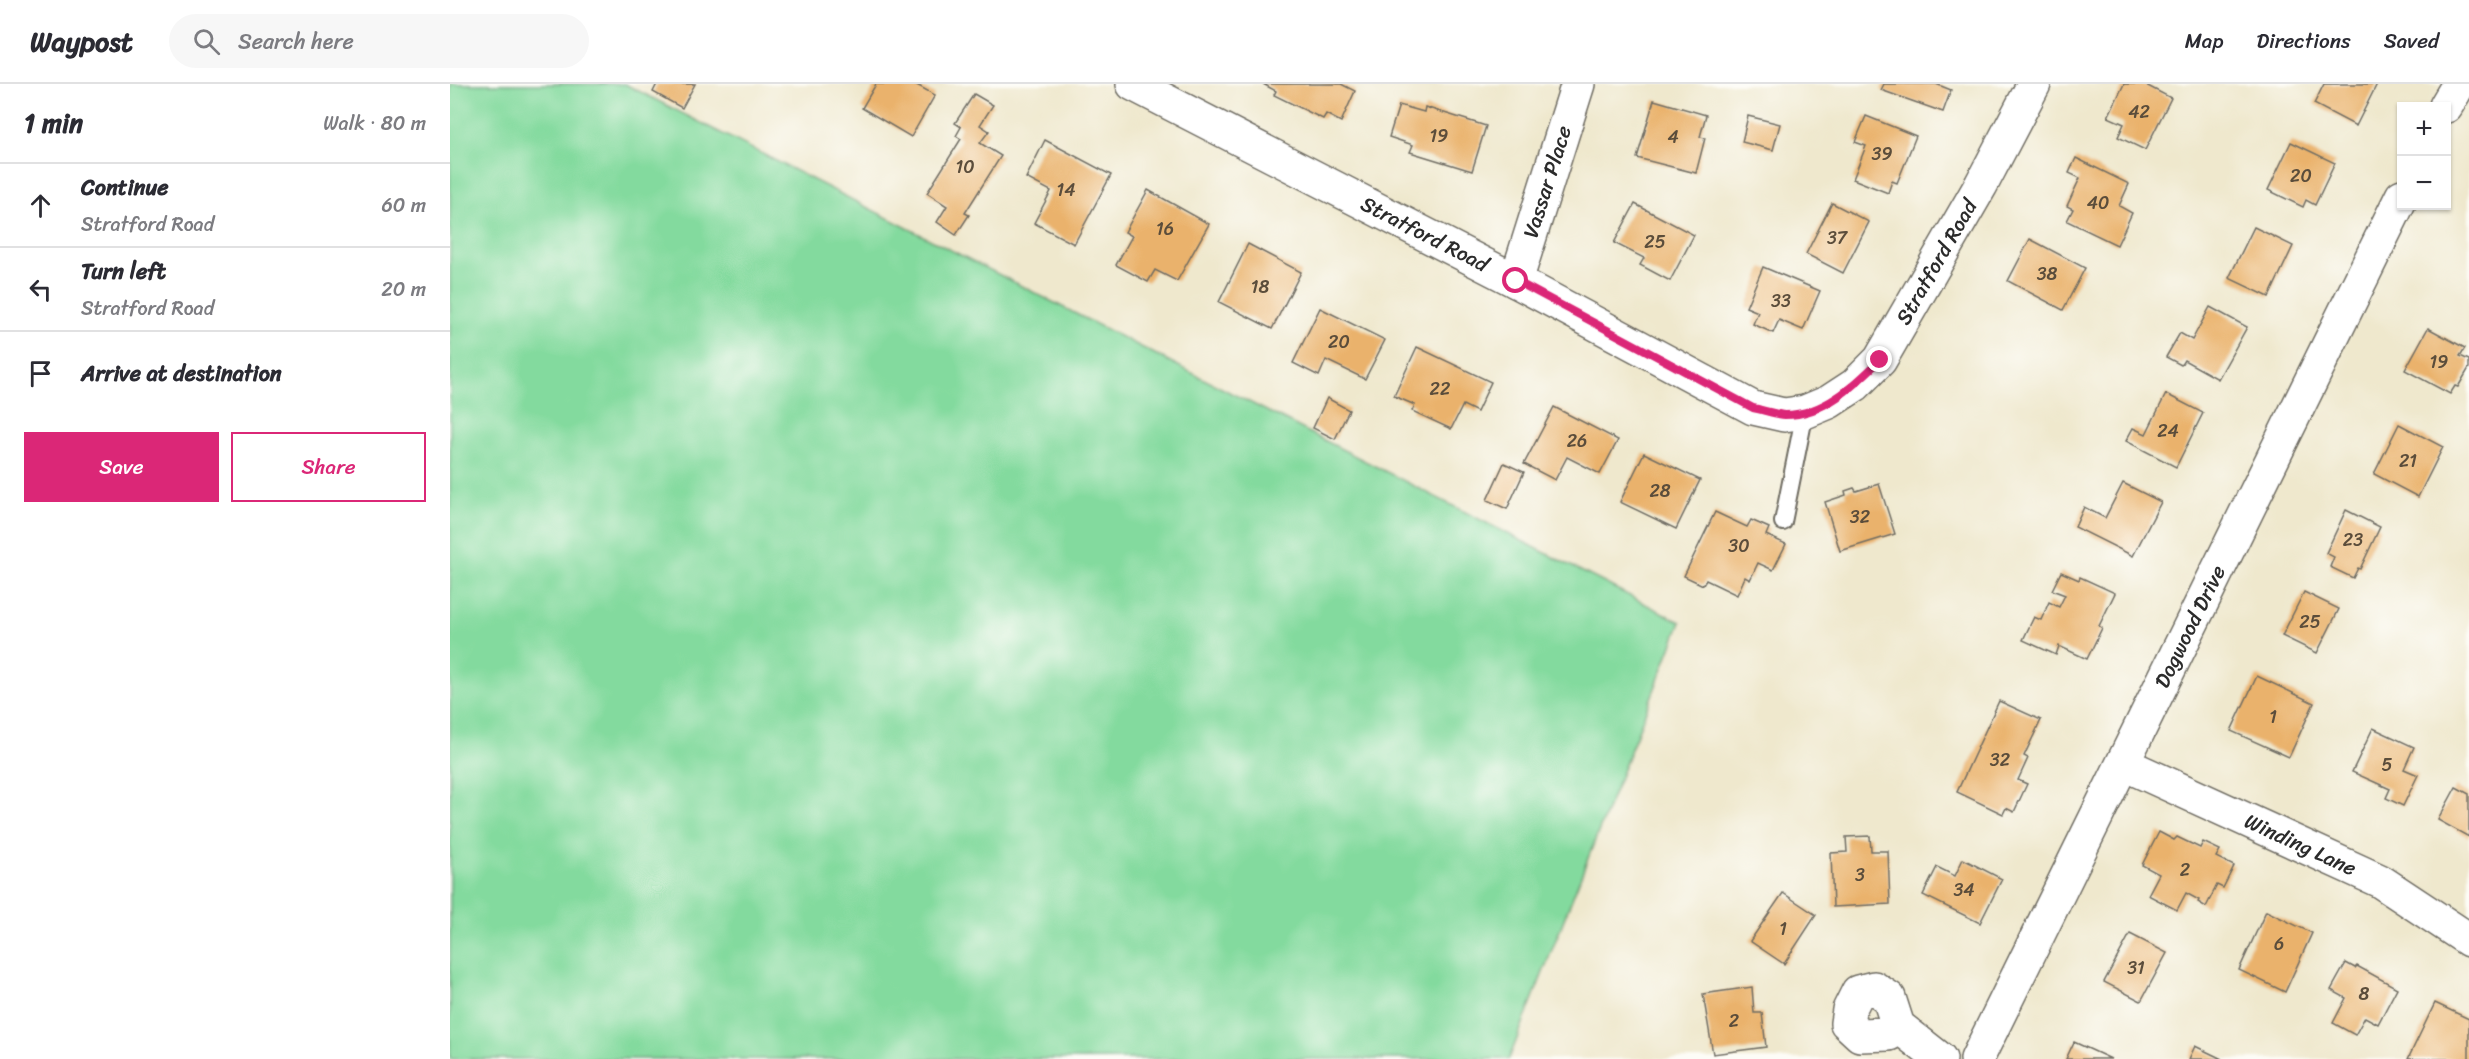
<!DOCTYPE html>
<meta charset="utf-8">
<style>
body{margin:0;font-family:Sriracha,sans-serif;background:#f7f7f7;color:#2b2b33}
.controls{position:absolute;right:18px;top:18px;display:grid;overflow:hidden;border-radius:0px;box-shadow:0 2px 4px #0004}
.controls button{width:54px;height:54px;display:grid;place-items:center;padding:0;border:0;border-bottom:2px solid #e1e1e2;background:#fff;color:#2b2b33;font:30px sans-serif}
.stop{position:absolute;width:18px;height:18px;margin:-14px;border:4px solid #db2777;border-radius:50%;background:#fff}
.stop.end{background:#db2777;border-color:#fff;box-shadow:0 2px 6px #0008}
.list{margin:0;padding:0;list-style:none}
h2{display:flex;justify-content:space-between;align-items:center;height:78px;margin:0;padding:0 24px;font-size:26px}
h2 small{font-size:20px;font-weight:400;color:#7c7c81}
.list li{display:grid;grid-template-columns:39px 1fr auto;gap:18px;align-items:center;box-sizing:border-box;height:84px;padding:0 24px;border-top:2px solid #e1e1e2}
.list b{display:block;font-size:22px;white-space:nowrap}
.list p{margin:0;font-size:20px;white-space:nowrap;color:#7c7c81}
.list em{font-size:20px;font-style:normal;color:#7c7c81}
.actions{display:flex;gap:12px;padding:18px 24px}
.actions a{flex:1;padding:14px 0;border:2px solid #db2777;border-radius:0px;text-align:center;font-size:21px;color:#db2777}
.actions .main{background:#db2777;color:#fff}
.icon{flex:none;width:33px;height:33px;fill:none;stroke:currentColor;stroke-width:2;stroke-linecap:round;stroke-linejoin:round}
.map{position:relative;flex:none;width:2019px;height:975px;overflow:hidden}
header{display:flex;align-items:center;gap:36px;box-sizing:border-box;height:84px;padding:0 30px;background:#fff;border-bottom:2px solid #e1e1e2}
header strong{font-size:28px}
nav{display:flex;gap:33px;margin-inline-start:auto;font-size:21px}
.search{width:420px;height:54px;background:#f7f7f7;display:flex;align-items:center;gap:15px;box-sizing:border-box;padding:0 21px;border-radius:33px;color:#7c7c81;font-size:22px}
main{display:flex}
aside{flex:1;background:#fff}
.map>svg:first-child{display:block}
.green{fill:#83da9e;stroke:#578264;stroke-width:1.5}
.building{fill:#eab26c}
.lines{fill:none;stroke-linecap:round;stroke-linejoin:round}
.service-casing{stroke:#706d64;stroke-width:20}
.minor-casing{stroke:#706d64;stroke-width:36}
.service{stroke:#fff;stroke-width:16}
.minor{stroke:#fff;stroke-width:33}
.route{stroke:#db2777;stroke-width:8}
.labels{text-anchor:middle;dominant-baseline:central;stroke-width:4.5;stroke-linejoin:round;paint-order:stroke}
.number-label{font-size:18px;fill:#5b4d3b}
.street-label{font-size:21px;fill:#2b2b2b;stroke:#fdfcf7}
</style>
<header>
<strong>Waypost</strong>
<div class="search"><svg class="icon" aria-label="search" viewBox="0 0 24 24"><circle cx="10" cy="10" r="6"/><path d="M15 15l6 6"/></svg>Search here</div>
<nav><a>Map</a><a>Directions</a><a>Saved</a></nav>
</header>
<main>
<aside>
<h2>1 min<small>Walk · 80 m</small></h2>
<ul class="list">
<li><svg class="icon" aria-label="ahead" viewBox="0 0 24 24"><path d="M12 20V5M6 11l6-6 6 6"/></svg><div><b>Continue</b><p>Stratford Road</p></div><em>60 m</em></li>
<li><svg class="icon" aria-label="left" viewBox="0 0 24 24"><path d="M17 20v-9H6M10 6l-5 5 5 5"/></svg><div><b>Turn left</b><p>Stratford Road</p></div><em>20 m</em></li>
<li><svg class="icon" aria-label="arrive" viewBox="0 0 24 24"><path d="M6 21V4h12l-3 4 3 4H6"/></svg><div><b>Arrive at destination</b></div></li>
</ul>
<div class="actions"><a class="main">Save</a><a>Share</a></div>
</aside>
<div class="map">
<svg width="2019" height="975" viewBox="0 0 2019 975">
<rect width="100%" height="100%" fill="#fdfcf7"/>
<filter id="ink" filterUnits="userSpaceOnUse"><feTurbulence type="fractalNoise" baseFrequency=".0167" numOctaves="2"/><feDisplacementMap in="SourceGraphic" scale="12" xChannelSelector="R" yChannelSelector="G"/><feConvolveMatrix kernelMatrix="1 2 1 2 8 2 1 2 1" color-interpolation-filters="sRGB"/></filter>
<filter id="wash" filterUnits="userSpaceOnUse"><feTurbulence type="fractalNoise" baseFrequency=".008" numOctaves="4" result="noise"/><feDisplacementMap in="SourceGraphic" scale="24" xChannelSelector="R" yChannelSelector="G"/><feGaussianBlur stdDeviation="1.35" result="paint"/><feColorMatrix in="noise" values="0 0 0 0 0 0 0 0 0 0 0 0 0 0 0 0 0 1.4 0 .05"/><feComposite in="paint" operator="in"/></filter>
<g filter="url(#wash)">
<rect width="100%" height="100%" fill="#efe8cd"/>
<!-- green -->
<path class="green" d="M0,0H175L1231,538L1059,975H0Z"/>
<g id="blocks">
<!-- building -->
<g class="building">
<path d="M207,0H245L232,24L203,8Z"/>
<path d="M426,0H465L485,11L461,53L412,24Z"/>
<path d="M813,0H891L905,7L891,38L876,30L873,35L824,11L826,7Z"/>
<path d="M1434,0H1486L1501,6L1493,28L1431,6Z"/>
<path d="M1674,0H1694L1721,14L1695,66L1668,53L1674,40L1658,33Z"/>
<path d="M1874,0H1927L1906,42L1864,20Z"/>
<path d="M524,10L543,21L530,41L539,47L530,59L551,72L515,129L519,131L506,151L487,138L497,122L477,109L511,55L506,52L511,43L505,39Z"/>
<path d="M1204,16L1256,31L1250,53L1255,54L1246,89L1187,74Z"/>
<path d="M949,21L974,28L975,23L1036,42L1022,87L960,68L963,61L939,53Z"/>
<path d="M1298,32L1330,40L1323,66L1292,58Z"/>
<path d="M1416,32L1466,52L1447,99L1442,97L1438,109L1403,95L1416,62L1405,58Z"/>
<path d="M595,56L661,91L624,160L584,139L601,107L576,94Z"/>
<path d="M1841,58L1885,79L1865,121L1856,116L1853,123L1818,106Z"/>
<path d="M1626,74L1679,100L1669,122L1682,129L1667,161L1617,137L1623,125L1617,122L1630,94L1619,89Z"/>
<path d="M698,106L759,140L727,197L705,186L698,198L666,181L682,152L675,148Z"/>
<path d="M1382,119L1419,138L1393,189L1356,170Z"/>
<path d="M1185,120L1244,151L1220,197L1190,181L1194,174L1164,159Z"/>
<path d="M1804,143L1843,162L1819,213L1779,194Z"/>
<path d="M1580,155L1635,184L1613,226L1558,197Z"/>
<path d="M798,160L851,188L822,245L769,218Z"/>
<path d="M1313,183L1370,207L1353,246L1329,236L1323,249L1303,240L1308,228L1296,223Z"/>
<path d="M1760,223L1797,243L1768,295L1734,276L1731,281L1716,273L1730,249L1742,256Z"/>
<path d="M870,224L935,256L915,295L876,276L869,292L843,279Z"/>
<path d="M1978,244L2015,264L2010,272L2019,276V284L2008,303L2005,302L2000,310L1955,286Z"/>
<path d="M967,263L1041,298L1027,328L1013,321L1001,345L962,327L965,321L944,312Z"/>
<path d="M1716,310L1753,329L1726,383L1676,357L1683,344L1696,350Z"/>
<path d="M877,314L899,326L885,355L863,344Z"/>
<path d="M1104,323L1168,356L1150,390L1117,373L1105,396L1074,380Z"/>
<path d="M1949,340L1993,363L1968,413L1924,390Z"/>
<path d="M1194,369L1250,396L1226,445L1170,418Z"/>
<path d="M1054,379L1074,388L1057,425L1037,416Z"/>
<path d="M1673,399L1711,418L1683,472L1625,443L1634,423L1655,434Z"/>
<path d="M1429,400L1445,450L1390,467L1375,418L1396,411L1395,407L1404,404L1406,407Z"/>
<path d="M1896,426L1930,443L1910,485L1908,484L1903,494L1880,483L1884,473L1876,469Z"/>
<path d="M1265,428L1297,443L1301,436L1319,444L1316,451L1336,460L1323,486L1308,479L1300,496L1295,493L1287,511L1256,496L1253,501L1234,492Z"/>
<path d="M1611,488L1629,496L1630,493L1665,509L1649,542L1652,544L1637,575L1609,562L1606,571L1573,556L1584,533L1591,536L1599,518L1609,523L1615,511L1602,506Z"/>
<path d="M1854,508L1889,525L1867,569L1832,552Z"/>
<path d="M1807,592L1864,619L1839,673L1781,647Z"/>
<path d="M1549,617L1591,636L1574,672L1578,674L1568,696L1577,700L1564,728L1556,724L1553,730L1507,708Z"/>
<path d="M1923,644L1964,663L1954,685L1968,691L1953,722L1936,714L1940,705L1902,688Z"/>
<path d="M2006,703L2019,710V753L1988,736Z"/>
<path d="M1709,748L1724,756L1727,753L1750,764L1753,758L1770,766L1766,773L1784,782L1773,804L1767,801L1756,823L1748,818L1749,816L1736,809L1727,826L1698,811L1709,790L1692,781Z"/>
<path d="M1420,752L1421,767H1438L1440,820L1383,823L1381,769L1397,768L1396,753Z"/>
<path d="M1513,775L1552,795L1530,839L1473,811L1487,783L1505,792Z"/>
<path d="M1333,809L1366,831L1334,880L1300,857Z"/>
<path d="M1816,827L1862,849L1835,908L1789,886Z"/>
<path d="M1680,850L1717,869L1691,917L1654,898Z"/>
<path d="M1896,879L1905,884L1907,882L1947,904L1928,940L1915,933L1905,951L1883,939L1896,914L1881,906Z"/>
<path d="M1302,903L1304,929H1312L1316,963L1263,970L1253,910Z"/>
<path d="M1985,919L2019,935V975H1958Z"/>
<path d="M1624,958L1661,975H1616Z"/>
<path d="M1745,962L1772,975H1739Z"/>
</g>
</g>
</g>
<g filter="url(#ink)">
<use href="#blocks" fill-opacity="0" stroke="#706d64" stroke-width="1.5"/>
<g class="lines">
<defs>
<path id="service" d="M1333,438L1355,328"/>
<g id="minor">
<path id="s1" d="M683,0L1066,197L1303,324L1334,331L1355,328L1379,318L1405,301L1430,276L1531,101L1584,0"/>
<path d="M1996,22L2009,0"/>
<path id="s2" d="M1066,197L1128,0"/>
<path id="s3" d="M1674,680L1930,797L2019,856"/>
<path d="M1448,942L1439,950L1410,951L1397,939L1399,926L1408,908L1424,904L1439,914L1448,942L1490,975"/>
<path id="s4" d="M1527,975L1952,112"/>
</g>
</defs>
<!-- service casing -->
<use href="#service" class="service-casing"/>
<!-- minor casing -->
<use href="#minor" class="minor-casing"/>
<!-- service -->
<use href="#service" class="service"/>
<!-- minor -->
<use href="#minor" class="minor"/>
</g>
</g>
<g class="lines" filter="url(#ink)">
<!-- route -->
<path class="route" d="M1066,197L1303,324C1313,326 1325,330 1335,331C1374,331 1405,301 1430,276"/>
</g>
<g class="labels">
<!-- number labels -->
<g class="number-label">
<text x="1689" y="28">42</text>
<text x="989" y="52">19</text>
<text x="1223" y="53">4</text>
<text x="1432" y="70">39</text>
<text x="515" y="83">10</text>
<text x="1851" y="92">20</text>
<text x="616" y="106">14</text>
<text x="1648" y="119">40</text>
<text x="715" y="145">16</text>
<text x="1387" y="154">37</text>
<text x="1205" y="158">25</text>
<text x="1597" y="190">38</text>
<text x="810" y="203">18</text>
<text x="1331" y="217">33</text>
<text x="889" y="258">20</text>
<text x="1989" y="278">19</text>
<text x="990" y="305">22</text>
<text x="1718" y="347">24</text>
<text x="1127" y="357">26</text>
<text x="1958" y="377">21</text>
<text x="1210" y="407">28</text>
<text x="1410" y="433">32</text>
<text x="1903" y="456">23</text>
<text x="1289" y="462">30</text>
<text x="1860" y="538">25</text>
<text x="1823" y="633">1</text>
<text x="1550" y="676">32</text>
<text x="1937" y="681">5</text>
<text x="1735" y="786">2</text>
<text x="1410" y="791">3</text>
<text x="1514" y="806">34</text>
<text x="1333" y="845">1</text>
<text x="1829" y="860">6</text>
<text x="1686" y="884">31</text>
<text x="1914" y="910">8</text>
<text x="1284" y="937">2</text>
</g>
<!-- street labels -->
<g class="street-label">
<text stroke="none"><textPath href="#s2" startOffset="104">Vassar Place</textPath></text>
<text stroke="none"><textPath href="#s1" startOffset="328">Stratford Road</textPath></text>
<text stroke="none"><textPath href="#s1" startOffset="958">Stratford Road</textPath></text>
<text stroke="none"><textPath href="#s4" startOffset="482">Dogwood Drive</textPath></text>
<text stroke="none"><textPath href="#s3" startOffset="194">Winding Lane</textPath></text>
</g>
</g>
</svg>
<div class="controls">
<button>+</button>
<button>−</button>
</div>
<div class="stop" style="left:1066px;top:197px"></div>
<div class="stop end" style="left:1430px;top:276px"></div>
</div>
</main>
